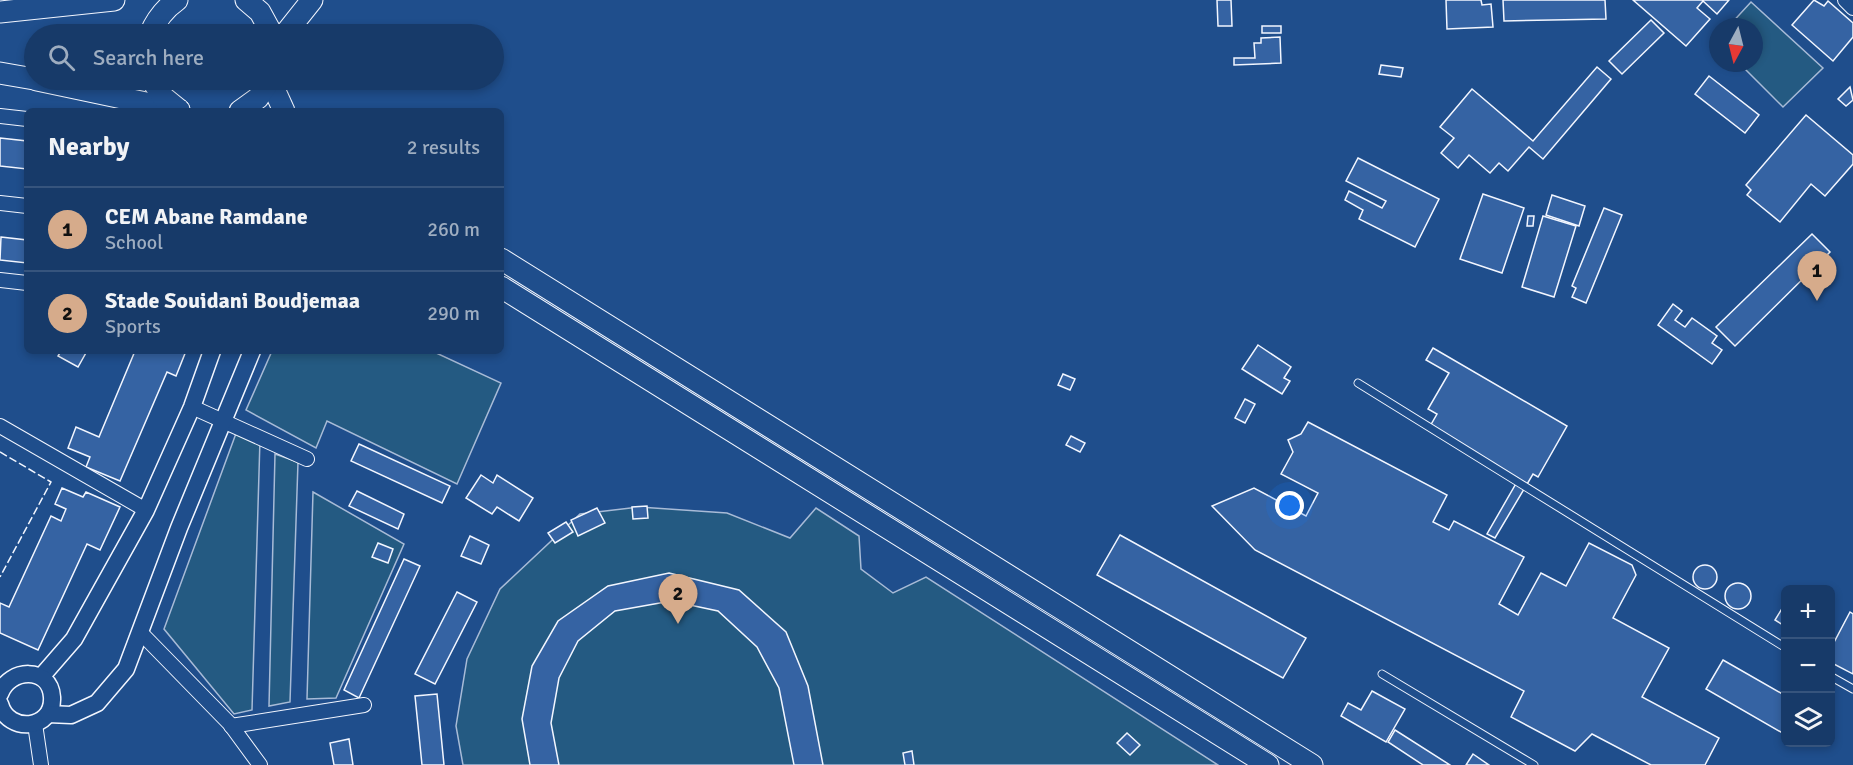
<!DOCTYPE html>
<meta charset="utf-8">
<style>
body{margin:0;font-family:Signika,sans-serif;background:#244571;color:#f1f3f6}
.controls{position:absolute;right:18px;bottom:18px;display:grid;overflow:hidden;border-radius:9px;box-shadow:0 3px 9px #0003}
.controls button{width:54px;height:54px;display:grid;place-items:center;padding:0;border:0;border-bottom:2px solid #36547d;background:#173a69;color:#f1f3f6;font:30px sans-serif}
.compass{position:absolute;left:1709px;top:18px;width:54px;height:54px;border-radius:50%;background:#173a69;box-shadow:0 3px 9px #0003;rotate:187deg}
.you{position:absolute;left:1290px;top:506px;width:21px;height:21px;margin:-15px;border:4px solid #fff;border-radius:50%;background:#1a73e8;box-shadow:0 0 0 9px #1a73e833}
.badge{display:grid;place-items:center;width:39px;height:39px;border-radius:50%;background:#d6ab8b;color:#111;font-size:20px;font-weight:700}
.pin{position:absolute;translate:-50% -50px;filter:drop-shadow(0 2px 3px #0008)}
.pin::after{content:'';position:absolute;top:32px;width:21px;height:18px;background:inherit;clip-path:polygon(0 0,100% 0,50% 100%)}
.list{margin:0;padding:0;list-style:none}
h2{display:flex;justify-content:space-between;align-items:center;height:78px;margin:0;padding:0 24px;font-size:26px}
h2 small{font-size:20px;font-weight:400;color:#9eadc0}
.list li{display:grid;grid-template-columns:39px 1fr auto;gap:18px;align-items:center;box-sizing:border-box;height:84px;padding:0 24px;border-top:2px solid #36547d}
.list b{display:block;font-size:22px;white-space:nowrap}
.list p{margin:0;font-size:20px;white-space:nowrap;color:#9eadc0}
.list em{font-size:20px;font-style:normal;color:#9eadc0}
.icon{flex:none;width:33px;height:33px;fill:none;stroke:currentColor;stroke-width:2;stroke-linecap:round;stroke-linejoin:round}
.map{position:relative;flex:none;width:1853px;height:765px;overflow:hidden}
.search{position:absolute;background:#173a69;box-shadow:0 3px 9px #0003;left:24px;top:24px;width:480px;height:66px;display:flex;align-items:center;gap:15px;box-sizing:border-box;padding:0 21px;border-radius:33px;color:#9eadc0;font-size:22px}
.panel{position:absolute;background:#173a69;box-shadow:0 3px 9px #0003;left:24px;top:108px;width:480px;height:246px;border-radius:9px}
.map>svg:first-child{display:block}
.green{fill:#245a82;stroke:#a8bbd7;stroke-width:1.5}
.building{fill:#3563a3;stroke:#f2f6ff;stroke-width:1.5}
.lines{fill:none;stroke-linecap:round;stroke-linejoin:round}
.service-casing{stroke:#f2f6ff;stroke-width:9}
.minor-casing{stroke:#f2f6ff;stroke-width:16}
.tertiary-casing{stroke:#f2f6ff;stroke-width:19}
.primary-casing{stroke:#f2f6ff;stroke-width:23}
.trunk-casing{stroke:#f2f6ff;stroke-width:23}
.service{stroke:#1f4e8c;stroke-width:7}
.minor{stroke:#1f4e8c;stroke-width:14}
.tertiary{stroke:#1f4e8c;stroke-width:16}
.primary{stroke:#1f4e8c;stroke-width:21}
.trunk{stroke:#1f4e8c;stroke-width:21}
.fence{stroke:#f2f6ff;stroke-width:1.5;stroke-dasharray:8 3;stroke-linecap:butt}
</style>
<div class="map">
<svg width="1853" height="765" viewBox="0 0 1853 765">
<rect width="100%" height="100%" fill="#1f4e8c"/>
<!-- green -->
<g class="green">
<path d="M1751,2L1823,68L1783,107L1739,63H1754V27H1728Z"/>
<path d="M272,351H432L501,383L457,484L327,421L316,448L246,410Z"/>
<path d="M238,428L260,439L252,710L234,714L164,629Z"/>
<path d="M275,454L298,462L290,702L269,706Z"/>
<path d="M313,492L404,544L336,698L307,699Z"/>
<path d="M639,507L727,513L790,538L816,508L859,536L861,569L893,593L926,577L1218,765H463L456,726L467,659L500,589L580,514Z"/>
</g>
<!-- building -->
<g class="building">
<path d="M1217,0H1231L1232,26H1218Z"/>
<path d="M1446,0H1481L1482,5L1491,4L1493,27L1447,29Z"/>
<path d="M1503,0H1605L1606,19L1504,21Z"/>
<path d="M1633,0H1729L1717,14L1703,1L1697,8L1710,19L1686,46Z"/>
<path d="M1814,0L1824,6L1828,1L1853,23V37L1833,61L1792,25Z"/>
<path d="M1651,20L1664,33L1622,74L1609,61Z"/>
<rect x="1262" y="26" width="19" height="7"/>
<path d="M1280,37L1281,63L1234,65V58H1255L1254,43H1261V38Z"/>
<path d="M1381,65L1403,68L1401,77L1379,74Z"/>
<path d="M1597,67L1611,79L1543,159L1529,147L1508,171L1499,163L1490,173L1469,155L1458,168L1441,153L1454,138L1440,127L1472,89L1533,141Z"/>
<path d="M1709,76L1759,115L1745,133L1695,94Z"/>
<path d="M1850,87L1853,100L1846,106L1838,99Z"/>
<path d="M1806,115L1853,155V164L1825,196L1811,184L1780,222L1747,195L1751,190L1746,185Z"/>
<path d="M0,138L27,141V169L0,166Z"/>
<path d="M1358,158L1439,199L1415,247L1359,219L1363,210L1345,200L1349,191L1382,208L1386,201L1346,181Z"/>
<path d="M1483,194L1524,208L1502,273L1460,259Z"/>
<path d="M1552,195L1585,206L1579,226L1546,215Z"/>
<path d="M1604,208L1622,215L1586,303L1572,297L1576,288L1572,286Z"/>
<path d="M1528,216H1534L1533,226H1527Z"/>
<path d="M1543,216L1576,226L1554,297L1522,287Z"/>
<path d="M1812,234L1830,252L1735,346L1716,327Z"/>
<path d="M1,237L27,240V263L0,260Z"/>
<path d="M1673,304L1682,311L1675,320L1685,327L1692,318L1717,336L1712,343L1722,350L1712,364L1658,325Z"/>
<path d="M1258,345L1291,367L1284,378L1290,381L1282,394L1242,369Z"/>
<path d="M1433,348L1567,426L1538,477L1533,474L1495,538L1487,534L1518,480L1429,428L1437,414L1428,409L1449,373L1426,360Z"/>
<path d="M61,351H87L78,367L58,356Z"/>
<path d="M135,351H186L176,376L167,372L120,481L86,467L90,457L68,448L76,427L99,437Z"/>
<path d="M1063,374L1075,379L1070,390L1058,385Z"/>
<path d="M1245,399L1255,404L1245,423L1235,418Z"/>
<path d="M1308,422L1447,495L1433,522L1449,530L1454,521L1524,557L1499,604L1518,615L1541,573L1566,586L1589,543L1632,565L1636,575L1613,618L1669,648L1642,697L1719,738L1705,765H1651L1592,734L1575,751L1511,717L1524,691L1255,550L1212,506L1254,488L1306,516L1318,493L1281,474L1293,452L1288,440L1301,434Z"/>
<path d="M1071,436L1085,443L1080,452L1066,445Z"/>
<path d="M359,444L450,486L442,503L351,461Z"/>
<path d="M481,475L493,483L497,475L533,498L519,521L497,507L492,514L466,498Z"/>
<path d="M62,488L83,497L86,492L120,507L100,550L87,544L38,650L0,633V603L9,607L51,516L61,521L66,509L55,504Z"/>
<path d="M357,491L404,514L398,529L349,506Z"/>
<path d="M647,506L648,518L633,519L632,507Z"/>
<path d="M597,508L605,523L578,536L571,520Z"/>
<path d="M566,522L573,532L555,543L548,533Z"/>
<path d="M1120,535L1306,638L1283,678L1097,575Z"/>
<path d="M470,536L489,545L481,564L461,556Z"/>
<path d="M378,543L393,549L388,563L372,557Z"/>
<path d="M404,559L420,566L359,698L344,690Z"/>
<circle cx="1705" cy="577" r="12"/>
<path d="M669,573L739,590L786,632L808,686L823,765H794L779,688L757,647L718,611L671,601L615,611L578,641L559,678L551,723L559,765H530L522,719L532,666L558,621L608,586Z"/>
<circle cx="1738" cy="596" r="13"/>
<path d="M457,592L477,602L435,684L415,674Z"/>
<path d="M1786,602V627L1775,620Z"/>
<path d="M1850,612L1853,614V674L1830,662V650Z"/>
<path d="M1723,660L1786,696V735L1706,689Z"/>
<path d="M1372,691L1405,709L1386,742L1341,716L1348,703L1361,710Z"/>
<path d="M437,694L444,765H422L415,696Z"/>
<path d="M1395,730L1450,765H1423L1388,742Z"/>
<path d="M1127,733L1140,745L1130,755L1117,743Z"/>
<path d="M349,739L353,765H334L330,743Z"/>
<path d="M912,751L914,765H905L903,753Z"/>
<path d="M1473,754L1489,765H1466Z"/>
</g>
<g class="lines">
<defs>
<g id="service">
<path d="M1358,383L1786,648"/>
<path d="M1382,674L1534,765"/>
<path d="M1830,676L1853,689"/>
</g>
<g id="minor">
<path d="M1845,0L1853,8"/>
<path d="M0,116L27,119"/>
<path d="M0,203L27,206"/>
<path d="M0,280L27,283"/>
<path d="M192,407L307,459"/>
<path d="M0,426L146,510"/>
<path d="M141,633L230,724L260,765"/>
<path d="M35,724L41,765"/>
<path d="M231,726L364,705"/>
</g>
<g id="tertiary">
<path d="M41,677L74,639L146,510L192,407L212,351"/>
<path d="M0,694C9,668 50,666 52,697C54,730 8,734 0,704"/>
<path d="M48,714L71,715L97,703L126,669L179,528L252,351"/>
</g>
<path id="primary" d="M285,34L312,0"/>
<g id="trunk">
<path d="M246,0L260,12L272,34"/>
<path d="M0,12L114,0"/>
<path d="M150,34C156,20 164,9 177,0"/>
<path d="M0,73L34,79"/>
<path d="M37,80L179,110"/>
<path d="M152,80L163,97L179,110"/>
<path d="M270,80L284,111"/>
<path d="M240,111L258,98L270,80"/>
<path d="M501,259L1312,765"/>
<path d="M501,287L1268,765"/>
</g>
</defs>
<!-- service casing -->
<use href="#service" class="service-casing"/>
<!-- minor casing -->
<use href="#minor" class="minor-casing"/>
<!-- tertiary casing -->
<use href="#tertiary" class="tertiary-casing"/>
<!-- primary casing -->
<use href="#primary" class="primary-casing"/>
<!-- trunk casing -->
<use href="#trunk" class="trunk-casing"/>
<!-- service -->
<use href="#service" class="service"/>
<!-- minor -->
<use href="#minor" class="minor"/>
<!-- tertiary -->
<use href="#tertiary" class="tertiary"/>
<!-- primary -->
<use href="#primary" class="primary"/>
<!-- trunk -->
<use href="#trunk" class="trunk"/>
<!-- fence -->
<path class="fence" d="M0,452L51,482L0,577"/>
</g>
</svg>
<div class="controls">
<button>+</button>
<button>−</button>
<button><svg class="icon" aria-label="layers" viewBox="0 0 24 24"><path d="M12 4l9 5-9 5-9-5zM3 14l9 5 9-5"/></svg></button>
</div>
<svg class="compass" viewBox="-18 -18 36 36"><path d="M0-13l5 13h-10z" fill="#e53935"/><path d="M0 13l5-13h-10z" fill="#9eadc0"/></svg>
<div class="you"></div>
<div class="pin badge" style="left:1817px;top:301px">1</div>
<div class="pin badge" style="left:678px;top:624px">2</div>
<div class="search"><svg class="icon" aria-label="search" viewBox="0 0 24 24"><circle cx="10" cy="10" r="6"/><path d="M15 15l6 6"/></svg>Search here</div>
<section class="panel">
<h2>Nearby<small>2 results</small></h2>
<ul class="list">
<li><span class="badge">1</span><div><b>CEM Abane Ramdane</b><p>School</p></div><em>260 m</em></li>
<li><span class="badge">2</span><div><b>Stade Souidani Boudjemaa</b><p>Sports</p></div><em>290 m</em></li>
</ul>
</section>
</div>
